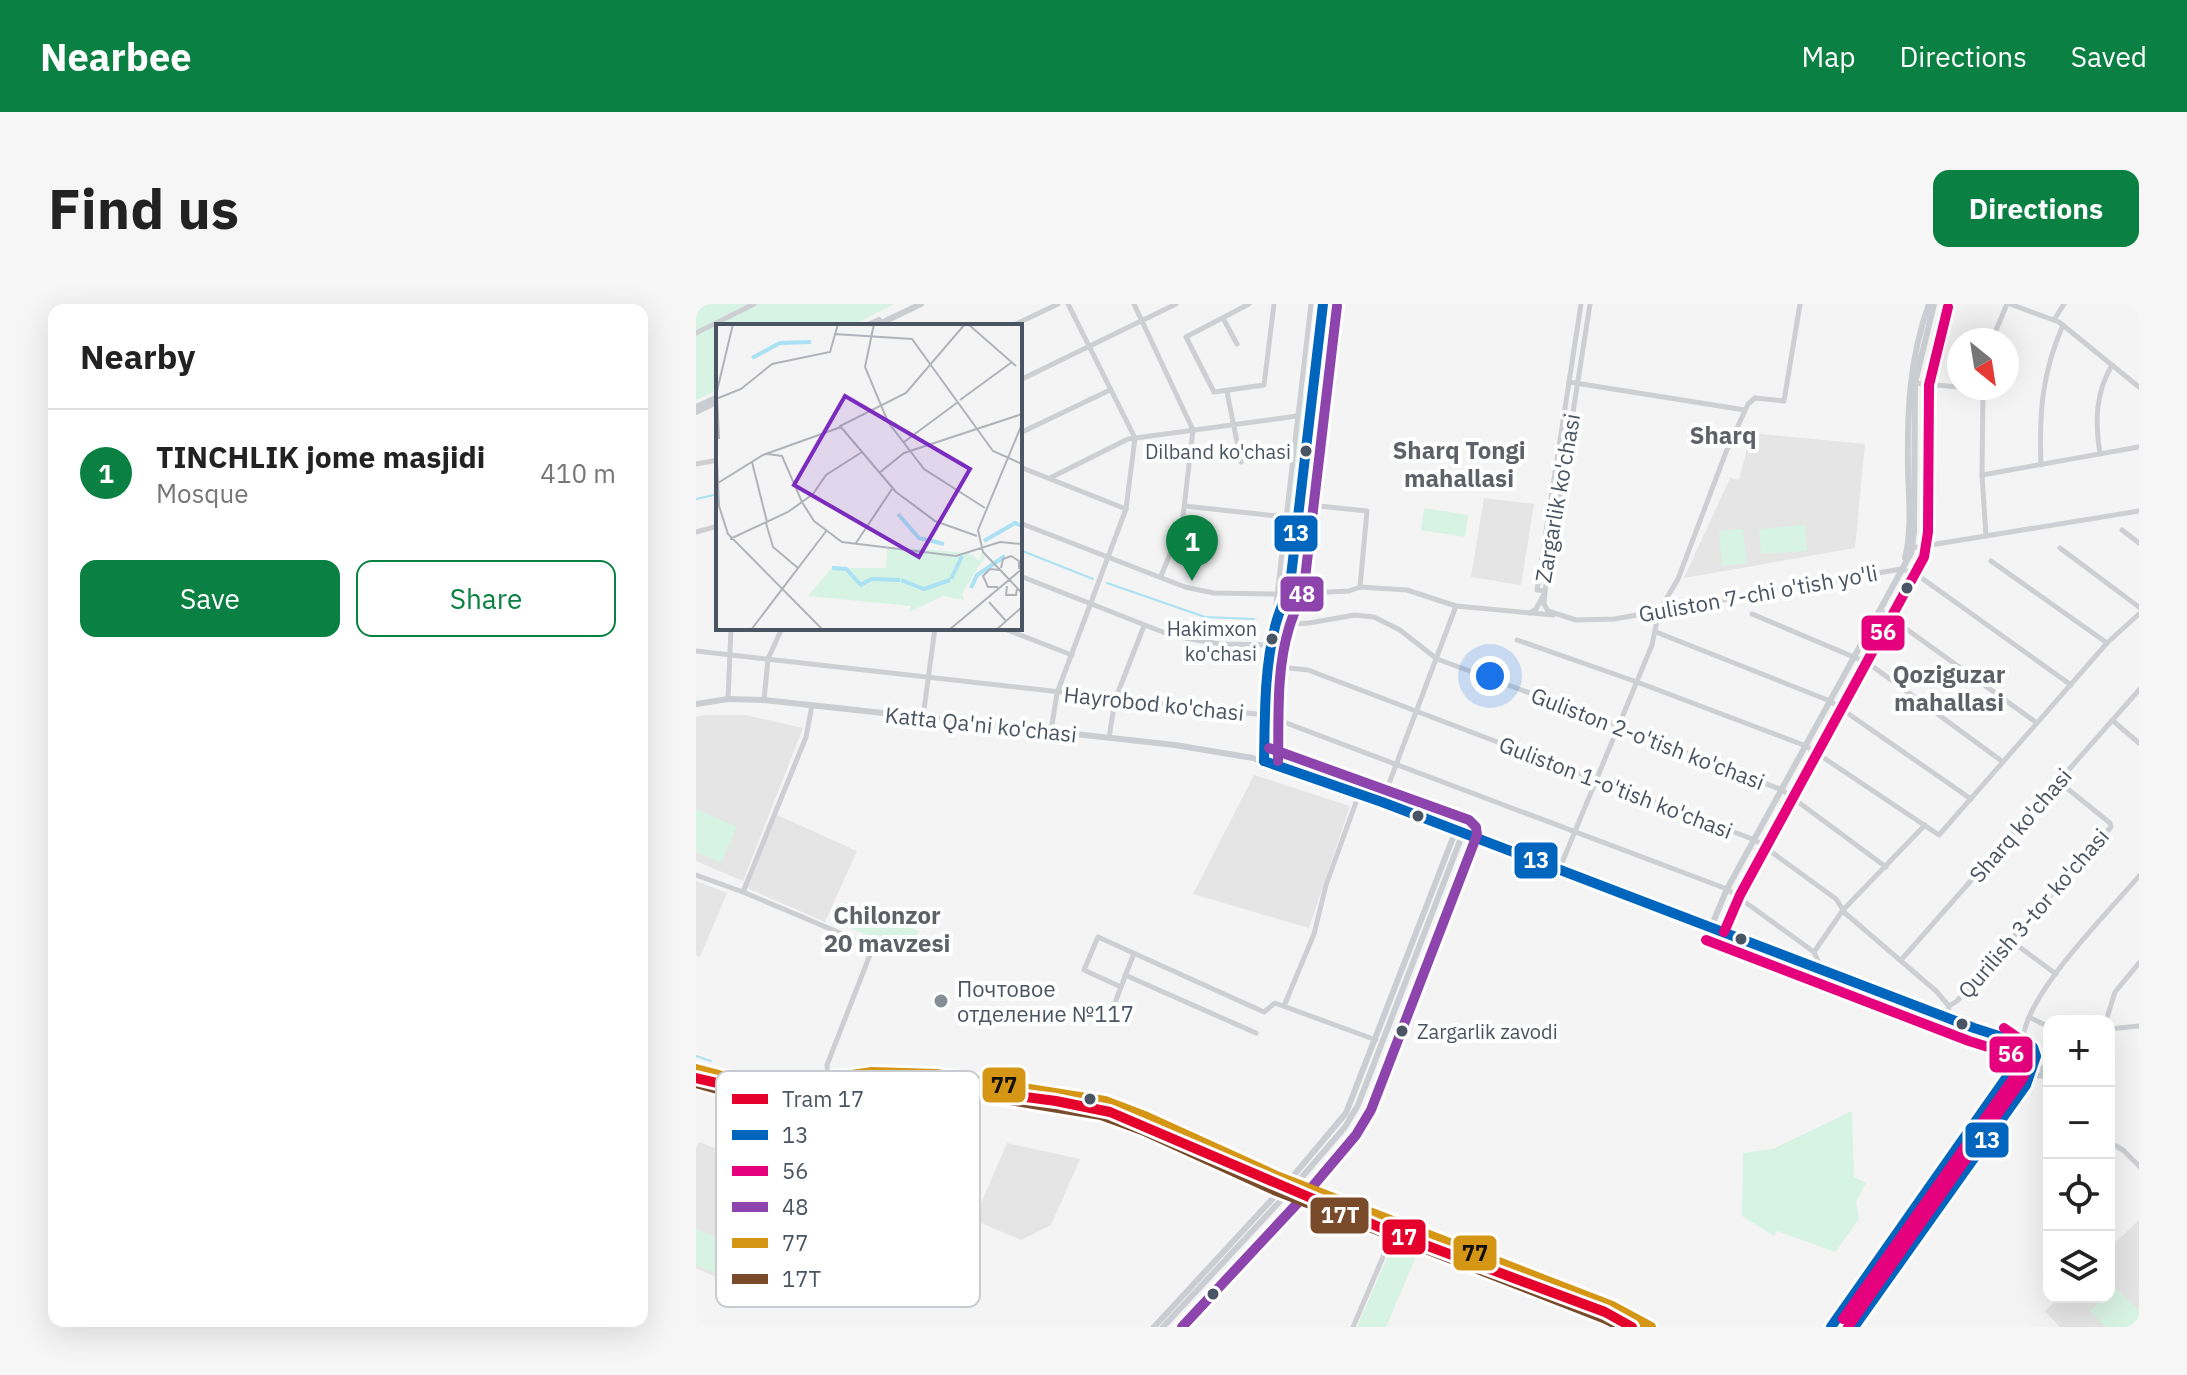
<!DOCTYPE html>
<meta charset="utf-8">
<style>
body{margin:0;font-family:"IBM Plex Sans",sans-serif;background:#f6f6f6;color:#222}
.controls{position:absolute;right:24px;bottom:24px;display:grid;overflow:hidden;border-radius:16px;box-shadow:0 8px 32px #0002}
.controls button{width:72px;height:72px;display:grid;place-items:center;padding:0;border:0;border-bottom:2px solid #e0e0e0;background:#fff;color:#222;font:40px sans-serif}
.compass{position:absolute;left:1251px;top:24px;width:72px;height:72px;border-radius:50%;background:#fff;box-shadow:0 8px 32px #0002;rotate:150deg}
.you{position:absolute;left:794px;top:372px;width:28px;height:28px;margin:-20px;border:6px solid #fff;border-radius:50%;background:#1a73e8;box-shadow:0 0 0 12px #1a73e833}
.badge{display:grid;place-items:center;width:52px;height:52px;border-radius:50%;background:#0b8043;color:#fff;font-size:26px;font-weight:700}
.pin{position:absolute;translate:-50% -66px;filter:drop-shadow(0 2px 4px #0008)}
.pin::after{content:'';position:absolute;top:42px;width:28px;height:24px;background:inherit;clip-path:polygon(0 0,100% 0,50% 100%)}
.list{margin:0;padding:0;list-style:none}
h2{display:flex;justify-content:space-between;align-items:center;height:104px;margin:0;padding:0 32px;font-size:34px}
h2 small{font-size:26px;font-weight:400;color:#767676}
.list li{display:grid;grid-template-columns:52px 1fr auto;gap:24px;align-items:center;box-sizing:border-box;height:128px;padding:0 32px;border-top:2px solid #e0e0e0}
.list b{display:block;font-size:30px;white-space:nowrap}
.list p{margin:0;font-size:26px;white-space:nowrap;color:#767676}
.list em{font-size:26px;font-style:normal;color:#767676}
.actions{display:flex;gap:16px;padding:24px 32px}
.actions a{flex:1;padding:18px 0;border:2px solid #0b8043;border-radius:16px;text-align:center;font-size:28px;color:#0b8043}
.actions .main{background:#0b8043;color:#fff}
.icon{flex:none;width:44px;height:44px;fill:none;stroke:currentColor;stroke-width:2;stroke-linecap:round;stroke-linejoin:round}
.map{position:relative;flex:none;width:1443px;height:1023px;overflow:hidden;border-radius:16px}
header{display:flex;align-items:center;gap:48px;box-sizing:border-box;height:112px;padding:0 40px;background:#0b8043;color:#fff}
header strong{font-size:38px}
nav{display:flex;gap:44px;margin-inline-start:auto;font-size:28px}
.intro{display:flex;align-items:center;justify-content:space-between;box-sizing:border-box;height:192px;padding:0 48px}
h1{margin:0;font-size:56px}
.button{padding:20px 36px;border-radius:16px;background:#0b8043;color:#fff;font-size:28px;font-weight:700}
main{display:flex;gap:48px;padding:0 48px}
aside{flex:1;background:#fff;border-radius:16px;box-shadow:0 8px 32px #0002}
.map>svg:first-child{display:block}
.education{fill:#e5e5e6}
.green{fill:#d7f3e4}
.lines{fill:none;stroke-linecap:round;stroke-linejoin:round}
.stream{stroke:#aae1f3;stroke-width:2}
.minor{stroke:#cdcfd3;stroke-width:5}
.major{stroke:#cacdd1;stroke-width:6}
.bus-1-casing{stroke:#fff;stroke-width:16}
.bus-2-casing{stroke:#fff;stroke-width:16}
.bus-3-casing{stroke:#fff;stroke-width:16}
.bus-4-casing{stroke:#fff;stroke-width:16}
.bus-5-casing{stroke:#fff;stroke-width:16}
.bus-1{stroke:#0065bd;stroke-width:10}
.bus-2{stroke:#e5007d;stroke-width:10}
.bus-3{stroke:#8e44ad;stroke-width:10}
.bus-4{stroke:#d49614;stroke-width:10}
.bus-5{stroke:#7a4b2a;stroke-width:10}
.tram-1-casing{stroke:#fff;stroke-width:16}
.tram-1{stroke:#e4002b;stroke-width:10}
.bus-dot{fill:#495562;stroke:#fff;stroke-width:3}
.poi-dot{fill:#858d95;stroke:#fff;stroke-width:3}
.labels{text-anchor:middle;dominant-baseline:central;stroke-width:8;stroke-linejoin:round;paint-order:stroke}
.bus-label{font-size:20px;fill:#495562;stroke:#fff;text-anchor:end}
.street-label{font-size:22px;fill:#495562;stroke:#fff}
.poi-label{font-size:22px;fill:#495562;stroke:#fff;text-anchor:start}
.neighbourhood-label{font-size:24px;font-weight:bold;fill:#5e6268;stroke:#fff}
.inset-river{fill:none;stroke:#aae1f3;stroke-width:4}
.inset-road{fill:none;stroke:#b0b4ba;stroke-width:2}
.view{fill:#7b2cbf;fill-opacity:0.15;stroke:#7b2cbf;stroke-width:4}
.inset-edge{fill:none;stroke:#495562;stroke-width:4}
.key{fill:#fff;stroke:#c8ccd0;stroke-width:2}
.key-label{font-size:22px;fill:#495562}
.line-badge{stroke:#fff;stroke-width:3}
.badge-label{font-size:22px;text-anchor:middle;font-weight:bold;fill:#fff}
.pale-badge-label{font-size:22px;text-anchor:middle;font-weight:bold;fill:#111}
</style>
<header>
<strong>Nearbee</strong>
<nav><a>Map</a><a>Directions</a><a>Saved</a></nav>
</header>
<div class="intro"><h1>Find us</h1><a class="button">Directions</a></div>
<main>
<aside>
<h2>Nearby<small></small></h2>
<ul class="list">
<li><span class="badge">1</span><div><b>TINCHLIK jome masjidi</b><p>Mosque</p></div><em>410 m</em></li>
</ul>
<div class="actions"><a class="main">Save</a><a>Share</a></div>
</aside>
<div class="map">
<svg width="1443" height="1023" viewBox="0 0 1443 1023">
<rect width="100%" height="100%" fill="#f4f4f4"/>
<!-- education -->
<g class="education">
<path d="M1055,129L1169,140L1159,244L988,274L1034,174L1043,176Z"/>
<path d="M788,194L838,200L825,281L775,273Z"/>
<path d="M9,411H49L107,424L47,577L0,557V413Z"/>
<path d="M558,471L654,502L613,624L497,590Z"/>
<path d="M81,511L161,547L129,618L49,583Z"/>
<path d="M0,577L31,589L4,653L0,651Z"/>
<path d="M3,838L92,872L43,983L0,964V845Z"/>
<path d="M311,839L384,855L355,921L325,936L278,916Z"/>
<path d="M1443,916V1023H1364L1349,1007L1364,993H1413V945Z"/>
</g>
<!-- green -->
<g class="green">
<path d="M0,0H198L155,22H22V86L0,96Z"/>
<path d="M611,88L613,90L595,252L592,253L589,251L607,89Z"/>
<path d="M728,204L772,211L769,233L725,226Z"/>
<path d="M1109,221L1111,247L1065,250L1063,225Z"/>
<path d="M1047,225L1051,259L1026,262L1023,227Z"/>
<path d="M0,505L41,523L25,559L0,548Z"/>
<path d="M149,598L223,627L215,648L141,619Z"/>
<path d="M1318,773L1326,779L1153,1023H1140Z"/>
<path d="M1156,807L1158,873L1170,879L1160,898L1163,915L1139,948L1081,927L1078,932L1046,912L1047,849L1077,845Z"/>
<path d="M0,925L54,948L41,978L0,961Z"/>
<path d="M698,938L722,948L690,1023H661Z"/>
<path d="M1418,982L1443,1007V1023H1410L1394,1007L1408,993H1413V988Z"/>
</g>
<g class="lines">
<!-- stream -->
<g class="stream">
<path d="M0,195L22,190"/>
<path d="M324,246L397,275"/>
<path d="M411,279L509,313L558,315"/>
<path d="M0,752L15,757"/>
</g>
<!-- minor -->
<g class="minor">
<path d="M438,0L497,126L486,221L465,272"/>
<path d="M553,0L490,33L518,88L568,81L578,0"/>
<path d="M894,0L849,287L848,300L852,307L880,316L918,315L1205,265L1220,270L1375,381"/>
<path d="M1314,0L1363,18L1443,83"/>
<path d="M527,14L541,40"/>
<path d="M1358,16L1368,0"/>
<path d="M316,22L362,0"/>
<path d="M0,29L58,0"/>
<path d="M1296,36L1311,0"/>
<path d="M324,76L480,0"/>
<path d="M873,78L1049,106"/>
<path d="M1216,79L1263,83"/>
<path d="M1272,84L1287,85"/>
<path d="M1287,84L1286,171L1290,232"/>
<path d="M531,88L545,158"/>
<path d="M324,129L414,86"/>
<path d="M1404,150C1399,118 1399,90 1416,61"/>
<path d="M0,160L22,156"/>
<path d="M1345,161C1343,109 1346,69 1367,21"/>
<path d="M324,163L430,205"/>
<path d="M1286,171L1443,143"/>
<path d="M354,174L432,135L601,112"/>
<path d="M604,200L671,207L664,283"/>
<path d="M489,202L590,213"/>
<path d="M324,219L489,283L518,289L581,290"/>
<path d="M1426,226L1443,239"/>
<path d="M0,228L22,222"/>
<path d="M1216,244L1443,207"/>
<path d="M1364,244L1443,303"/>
<path d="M1295,257L1411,339"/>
<path d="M324,272L477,332L524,340L575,341"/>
<path d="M849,287L841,286L885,0"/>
<path d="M592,290L653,287L664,283L711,286L760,302L857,311"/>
<path d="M1184,306L1341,419"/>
<path d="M834,309L840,305L847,292"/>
<path d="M1056,310L1172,359L1307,458"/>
<path d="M581,316L592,290L595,273L627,0"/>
<path d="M579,321L613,319L659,311L678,313L704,326L741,355L921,421L1086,486L1190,563"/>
<path d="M306,324L376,351"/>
<path d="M960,328L1134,397L1275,495"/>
<path d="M821,336L941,378L1110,442L1243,531L1411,339L1443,310"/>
<path d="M0,347L569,411L1031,585L1118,648"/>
<path d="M573,362L612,366L1059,536L1140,595L1149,609L1240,687L1253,702"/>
<path d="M32,395L35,324"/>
<path d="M68,396L72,355L86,324"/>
<path d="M227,413L239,324"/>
<path d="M1416,416L1443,439"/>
<path d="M355,427L361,389L430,205L439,134L372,0"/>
<path d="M413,434L419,396L448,322"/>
<path d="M568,457L570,386L615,0"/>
<path d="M686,498L760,302"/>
<path d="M863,566L956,341L963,307L982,275L1030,148L1052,100L1059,94L1088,97L1104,0"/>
<path d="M0,571L47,588L110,433L116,401"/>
<path d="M47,588L177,643L131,761L132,776"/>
<path d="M1314,636L1360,670"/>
<path d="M1205,656L1443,386"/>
<path d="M1120,665L1122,657L1118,648L1147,606L1229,521"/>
<path d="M429,671L560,729"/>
<path d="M425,683L438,649"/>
<path d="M588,702L618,630L630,581L663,490"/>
<path d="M415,709L425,683L388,666L402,633L568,708L579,699L680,736"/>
<path d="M1333,713L1353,723"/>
<path d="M1251,714L1253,702L1261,697L1415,523L1414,519L1362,477"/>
<path d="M1410,717L1419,688L1443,659"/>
<path d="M1413,725L1443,722"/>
<path d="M1327,739C1325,694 1413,608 1443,572"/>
<path d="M1340,755L1353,779"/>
<path d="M1413,838L1427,846L1443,862"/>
<path d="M657,1023L699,925"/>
</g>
<!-- major -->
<g class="major">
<path d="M170,22L183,16"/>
<path d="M179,22L225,0"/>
<path d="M0,103L22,93"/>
<path d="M0,108L22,97"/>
<path d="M1209,254C1216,226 1213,195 1212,167C1211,109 1213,55 1233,0"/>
<path d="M0,400L32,395L68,396L479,441L557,454L686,498L1278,724L1335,741L1340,751L1330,781L1158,1023"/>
<path d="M1015,623L1031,585L1215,249L1218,228L1219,79L1238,0"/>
<path d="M1293,732L1317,745L1325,758L1332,760L1337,757"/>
<path d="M0,765L34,774L77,778H106L176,768L240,770L409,797L451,813L583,873L916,1002L955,1023"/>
<path d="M0,771L33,780L77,784L176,775L239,777L393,800L448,819L535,861L588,883L913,1006L945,1023"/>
<path d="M1333,776L1340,771L1348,772"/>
<path d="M458,1023L593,877L650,809L760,526"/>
<path d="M467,1023L600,880L649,823L662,801L767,529"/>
<path d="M1135,1023L1313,770L1321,753"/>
</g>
<defs>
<g id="bus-1">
<path d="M568,457L686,498L1278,724L1337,743L1340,752L1330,781L1158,1023"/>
<path d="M568,457C569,413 568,366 579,323C582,309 589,295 594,281L627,0"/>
<path d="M1135,1023L1315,767L1321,748L1301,736"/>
</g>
<g id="bus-2">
<path d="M1028,628L1044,591L1228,253L1232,228L1233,81L1252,3"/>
<path d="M1010,636L1273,737L1324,753L1317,775L1147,1015"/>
<path d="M1152,1023L1327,774L1335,756L1334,742L1308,724"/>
</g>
<g id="bus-3">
<path d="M582,457C583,414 580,366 593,324C597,310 604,297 608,283L641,2"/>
<path d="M486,1023L611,889L660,831L675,806L781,531L780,523L773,516L573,444"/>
</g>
<path id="bus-4" d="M0,765L34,774L77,778H106L176,768L240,770L409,797L451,813L583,873L916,1002L955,1023"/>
<path id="bus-5" d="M0,779L32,788L77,792H108L177,782L239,784L405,811L446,826L578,886L910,1015L925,1023"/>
</defs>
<!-- bus-1 casing -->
<use href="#bus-1" class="bus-1-casing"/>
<!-- bus-2 casing -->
<use href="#bus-2" class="bus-2-casing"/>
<!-- bus-3 casing -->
<use href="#bus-3" class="bus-3-casing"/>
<!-- bus-4 casing -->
<use href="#bus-4" class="bus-4-casing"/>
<!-- bus-5 casing -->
<use href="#bus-5" class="bus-5-casing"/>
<!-- bus-1 -->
<use href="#bus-1" class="bus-1"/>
<!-- bus-2 -->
<use href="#bus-2" class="bus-2"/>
<!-- bus-3 -->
<use href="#bus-3" class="bus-3"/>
<!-- bus-4 -->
<use href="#bus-4" class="bus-4"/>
<!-- bus-5 -->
<use href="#bus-5" class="bus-5"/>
<defs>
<path id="tram-1" d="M0,774L60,788L94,789L181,778L238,781L360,797L414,808L697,929L909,1008L936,1023"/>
</defs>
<!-- tram-1 casing -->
<use href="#tram-1" class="tram-1-casing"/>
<!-- tram-1 -->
<use href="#tram-1" class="tram-1"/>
</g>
<!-- markers -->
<g class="bus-dot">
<circle cx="610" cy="147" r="7"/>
<circle cx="1211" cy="284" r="7"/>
<circle cx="576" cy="335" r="7"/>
<circle cx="722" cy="512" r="7"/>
<circle cx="1045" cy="635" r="7"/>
<circle cx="1266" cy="720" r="7"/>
<circle cx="706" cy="727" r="7"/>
<circle cx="394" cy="795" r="7"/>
<circle cx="517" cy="990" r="7"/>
</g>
<circle class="poi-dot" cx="245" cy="697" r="8"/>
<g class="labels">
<!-- bus labels -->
<g class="bus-label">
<text x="595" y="147">Dilband ko'chasi</text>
<text x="561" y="324">Hakimxon<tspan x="561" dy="25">ko'chasi</tspan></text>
<text x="721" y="727" text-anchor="start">Zargarlik zavodi</text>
</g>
<!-- street labels -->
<g class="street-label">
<text transform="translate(861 194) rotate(-80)">Zargarlik ko'chasi</text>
<text transform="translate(1062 289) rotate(-10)">Guliston 7-chi o'tish yo'li</text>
<text transform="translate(458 399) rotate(6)">Hayrobod ko'chasi</text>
<text transform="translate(285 420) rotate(6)">Katta Qa'ni ko'chasi</text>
<text transform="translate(952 434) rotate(21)">Guliston 2-o'tish ko'chasi</text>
<text transform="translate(920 483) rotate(21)">Guliston 1-o'tish ko'chasi</text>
<text transform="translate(1324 521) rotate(-49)">Sharq ko'chasi</text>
<text transform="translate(1337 609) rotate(-49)">Qurilish 3-tor ko'chasi</text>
</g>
<!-- poi labels -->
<g class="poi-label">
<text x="261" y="684">Почтовое<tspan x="261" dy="25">отделение №117</tspan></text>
</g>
<!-- neighbourhood labels -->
<g class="neighbourhood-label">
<text x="1027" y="131">Sharq</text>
<text x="763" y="146">Sharq Tongi<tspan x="763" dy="28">mahallasi</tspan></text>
<text x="1253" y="370">Qoziguzar<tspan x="1253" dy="28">mahallasi</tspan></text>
<text x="191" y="611">Chilonzor<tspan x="191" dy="28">20 mavzesi</tspan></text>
</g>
</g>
<!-- overview -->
<g transform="translate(20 20)">
<rect width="306" height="306" fill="#f4f4f4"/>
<path d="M178,223L252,229L264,237L265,229L269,232L246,270L248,276L227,272L193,288L195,282L92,272L116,244H170L171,226Z" fill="#d7f3e4"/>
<path class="inset-river" d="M36,34L64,19L95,18M182,190L203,214L228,220M268,217L299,199L306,202M116,244L130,245L145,261L155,255L184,256M235,255L246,232M185,256L208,265L234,256M255,264L261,251L289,232"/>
<path class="inset-road" d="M158,0L149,43L172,98L208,145L269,184M249,0L190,69L124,102L180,168L219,197L261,212M252,0L300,42M305,0L306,27M118,10L196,15L277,127L306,140M0,71L17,0M1,72L3,115M0,75L25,65L56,40L114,28L122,0M244,76L296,38M306,100L262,206L267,228L306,269M0,112L3,182L12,210L107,306M188,118L242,78M51,130L66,132L86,178M36,138L51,198M163,149L188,129L306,90M2,159L47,131L125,103M86,178L98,197L126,218L240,232L284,218L306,220M50,199L57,223L82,244M14,215L72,188L97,170L110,151L146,128M140,219L176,165M285,244L287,235L295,232L303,237V245M291,262L290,271H300L301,265M282,263H272L267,252L274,245L284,246M273,278L290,297M35,306L111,206M233,306L306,245M280,306L306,283"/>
<path class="view" d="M129,72L254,145L203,233L78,161Z"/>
<rect width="306" height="306" class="inset-edge"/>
</g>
<!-- legend -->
<rect x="20" y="767" width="264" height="236" rx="12" class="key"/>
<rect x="36" y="790" width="36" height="10" fill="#e4002b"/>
<rect x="36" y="826" width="36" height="10" fill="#0065bd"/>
<rect x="36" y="862" width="36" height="10" fill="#e5007d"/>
<rect x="36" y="898" width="36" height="10" fill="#8e44ad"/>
<rect x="36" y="934" width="36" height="10" fill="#d49614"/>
<rect x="36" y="970" width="36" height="10" fill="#7a4b2a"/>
<g class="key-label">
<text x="86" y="803">Tram 17</text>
<text x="86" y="839">13</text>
<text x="86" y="875">56</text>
<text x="86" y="911">48</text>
<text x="86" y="947">77</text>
<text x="86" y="983">17T</text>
</g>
<g class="line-badge">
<rect x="577" y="210" width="46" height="39" rx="8" fill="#0065bd"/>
<rect x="583" y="271" width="46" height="38" rx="8" fill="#8e44ad"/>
<rect x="1164" y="310" width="46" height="38" rx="8" fill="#e5007d"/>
<rect x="817" y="537" width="46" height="39" rx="8" fill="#0065bd"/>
<rect x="1292" y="731" width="46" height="39" rx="8" fill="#e5007d"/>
<rect x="285" y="762" width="46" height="38" rx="8" fill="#d49614"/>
<rect x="1268" y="817" width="46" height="38" rx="8" fill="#0065bd"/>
<rect x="613" y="892" width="61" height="39" rx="8" fill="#7a4b2a"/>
<rect x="685" y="914" width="46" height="38" rx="8" fill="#e4002b"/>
<rect x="756" y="930" width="46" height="38" rx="8" fill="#d49614"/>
</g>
<g class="badge-label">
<text x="600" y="237">13</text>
<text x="606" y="298">48</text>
<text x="1187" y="336">56</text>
<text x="840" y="564">13</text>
<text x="1315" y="758">56</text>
<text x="1291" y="844">13</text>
<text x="644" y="919">17T</text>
<text x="708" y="941">17</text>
</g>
<g class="pale-badge-label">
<text x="308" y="789">77</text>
<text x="779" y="957">77</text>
</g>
</svg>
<div class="controls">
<button>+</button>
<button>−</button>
<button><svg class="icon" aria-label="locate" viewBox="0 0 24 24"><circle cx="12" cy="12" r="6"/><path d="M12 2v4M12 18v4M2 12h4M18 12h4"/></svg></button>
<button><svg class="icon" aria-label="layers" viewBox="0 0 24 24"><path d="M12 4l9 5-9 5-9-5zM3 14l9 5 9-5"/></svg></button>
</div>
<svg class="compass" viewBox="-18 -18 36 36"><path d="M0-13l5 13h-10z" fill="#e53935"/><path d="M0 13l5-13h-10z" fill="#767676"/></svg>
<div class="you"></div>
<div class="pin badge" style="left:496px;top:277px">1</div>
</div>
</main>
